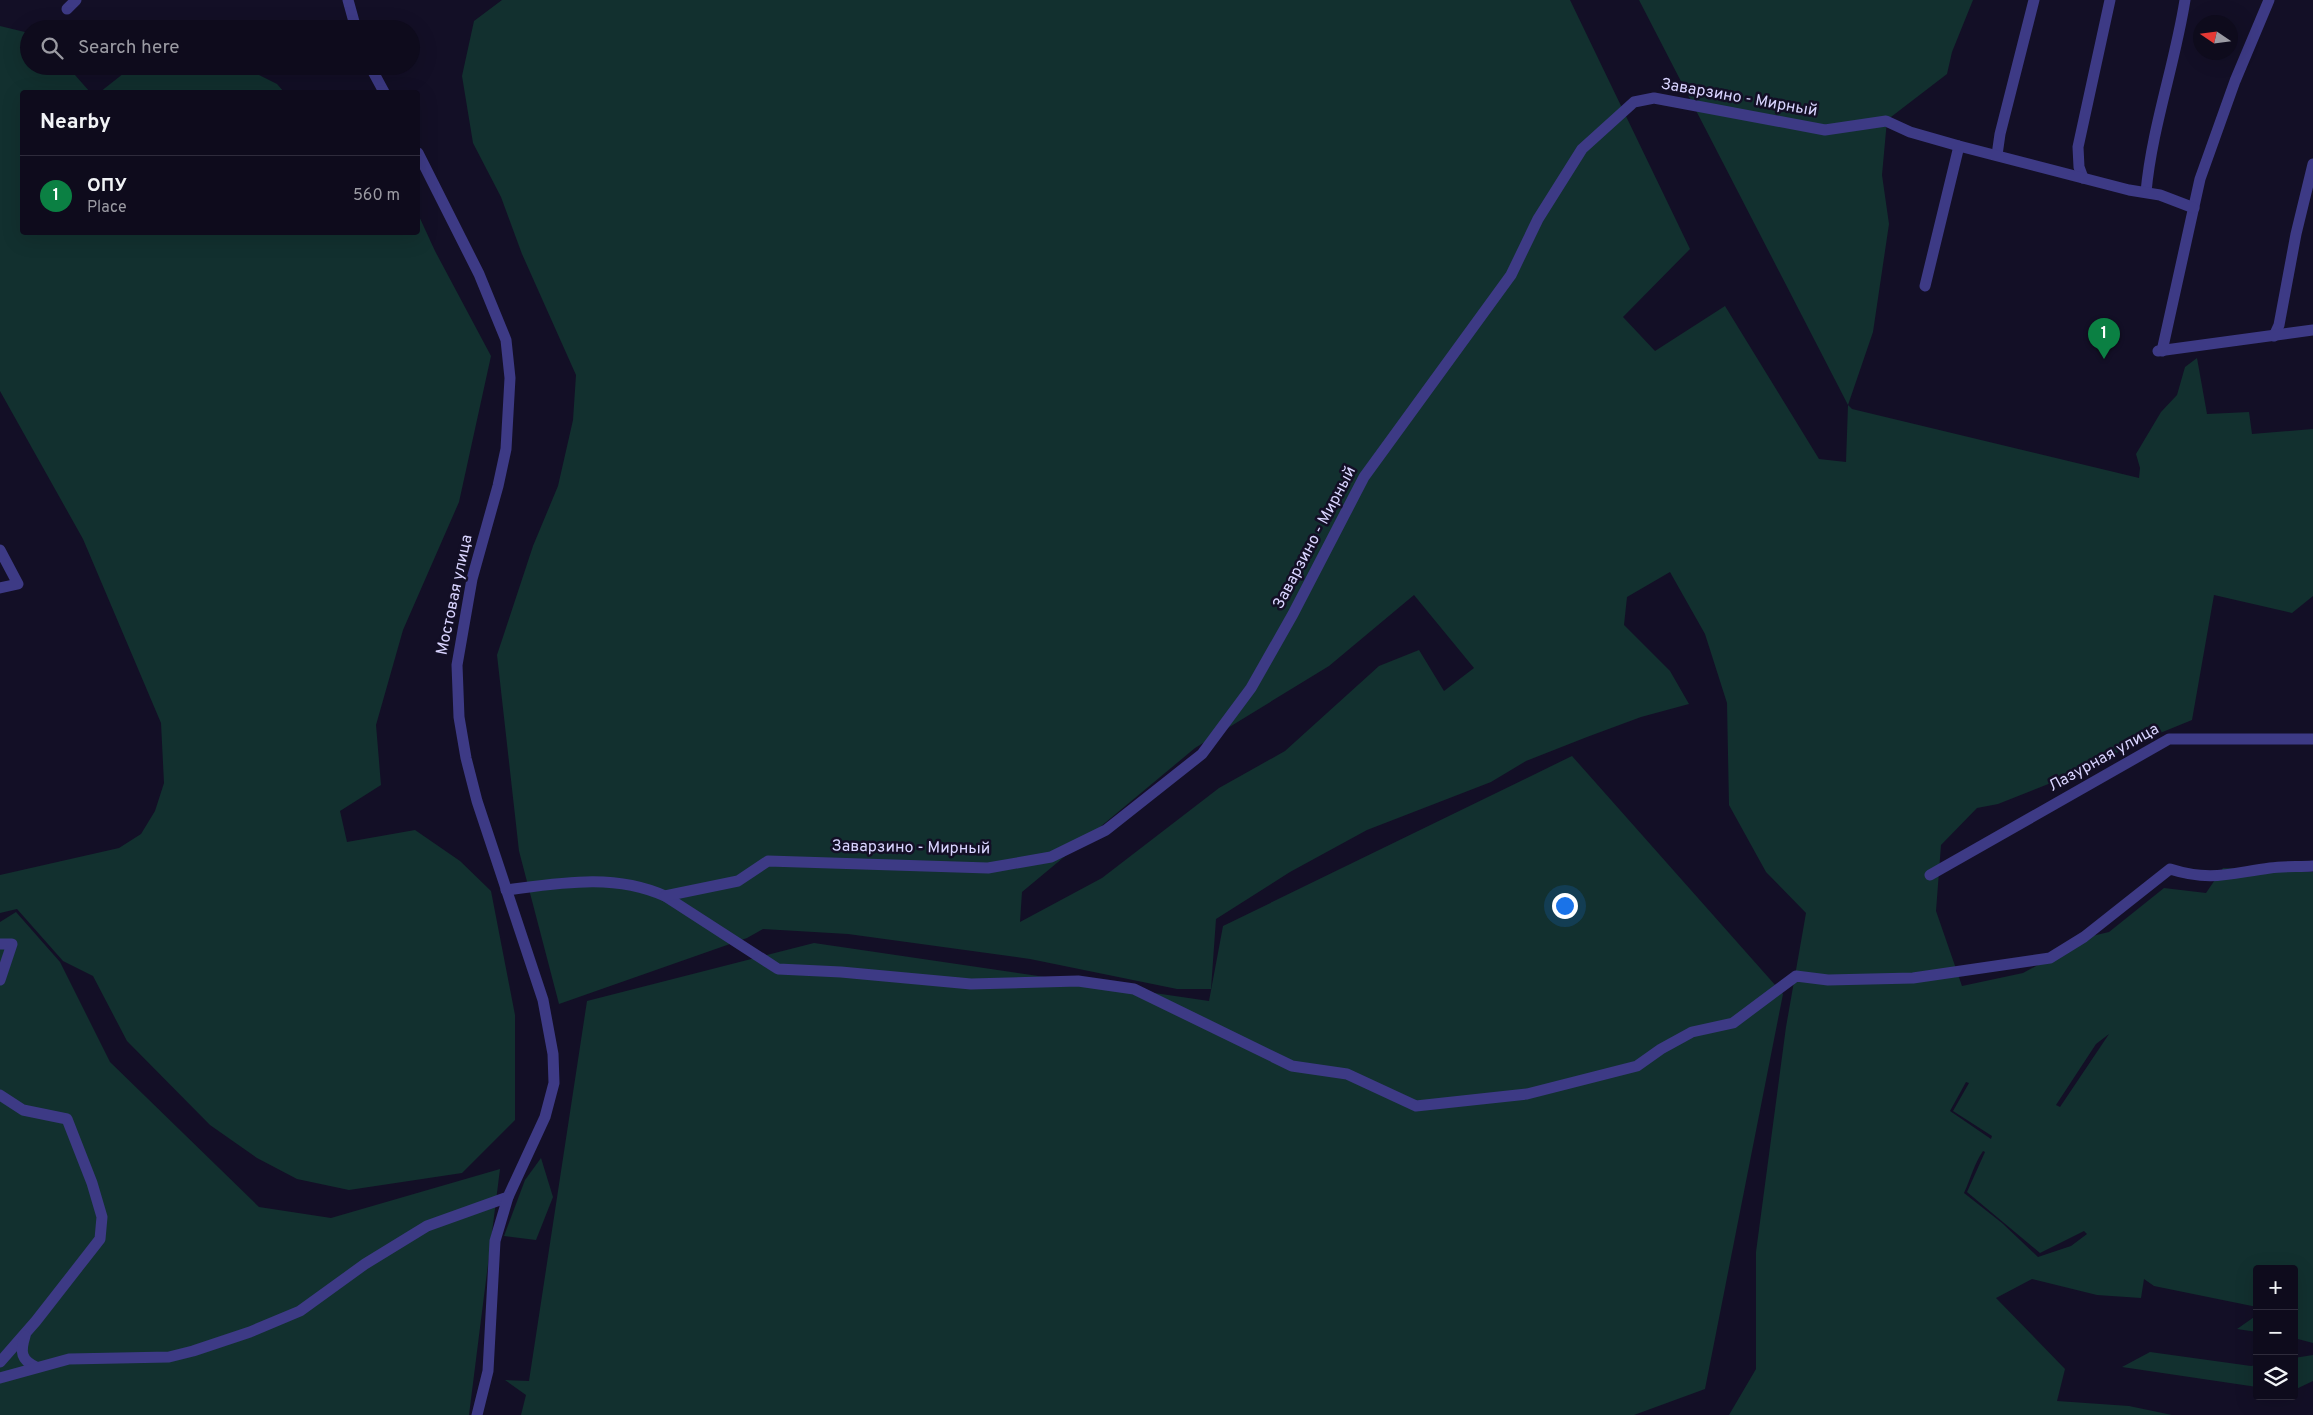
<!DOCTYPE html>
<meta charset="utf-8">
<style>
body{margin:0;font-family:Overpass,sans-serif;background:#1c1929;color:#f1f3f6}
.controls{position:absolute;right:15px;bottom:15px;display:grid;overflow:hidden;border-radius:5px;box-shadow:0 5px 20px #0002}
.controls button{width:45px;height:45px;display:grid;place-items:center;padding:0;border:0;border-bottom:1px solid #2e2b3b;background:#0e0b1c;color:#f1f3f6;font:25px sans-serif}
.compass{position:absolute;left:2193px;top:15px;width:45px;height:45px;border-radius:50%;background:#0e0b1c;box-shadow:0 5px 20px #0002;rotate:283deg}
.you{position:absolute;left:1564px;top:905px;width:18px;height:18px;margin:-12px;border:4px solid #fff;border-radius:50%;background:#1a73e8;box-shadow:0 0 0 8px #1a73e833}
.badge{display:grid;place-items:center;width:32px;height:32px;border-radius:50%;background:#0b8043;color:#fff;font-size:16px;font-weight:700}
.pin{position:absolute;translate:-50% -41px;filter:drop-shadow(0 1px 2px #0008)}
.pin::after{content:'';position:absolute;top:26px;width:18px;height:15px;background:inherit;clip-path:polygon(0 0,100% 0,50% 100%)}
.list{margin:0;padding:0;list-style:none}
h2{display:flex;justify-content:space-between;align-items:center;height:65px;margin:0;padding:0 20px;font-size:21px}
h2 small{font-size:16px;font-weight:400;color:#9b9ba3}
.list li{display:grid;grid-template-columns:32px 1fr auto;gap:15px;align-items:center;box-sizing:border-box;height:80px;padding:0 20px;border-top:1px solid #2e2b3b}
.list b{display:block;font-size:19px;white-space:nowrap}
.list p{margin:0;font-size:16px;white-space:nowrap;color:#9b9ba3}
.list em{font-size:16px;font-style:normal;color:#9b9ba3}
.icon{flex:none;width:28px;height:28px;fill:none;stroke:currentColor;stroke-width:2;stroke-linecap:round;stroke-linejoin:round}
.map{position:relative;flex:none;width:2313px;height:1415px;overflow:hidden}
.search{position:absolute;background:#0e0b1c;box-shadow:0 5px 20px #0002;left:20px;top:20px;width:400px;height:55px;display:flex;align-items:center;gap:12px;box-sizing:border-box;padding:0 18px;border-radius:28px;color:#9b9ba3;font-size:19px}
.panel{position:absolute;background:#0e0b1c;box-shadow:0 5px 20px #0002;left:20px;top:90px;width:400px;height:145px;border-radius:5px}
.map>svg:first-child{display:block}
.green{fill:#12302f;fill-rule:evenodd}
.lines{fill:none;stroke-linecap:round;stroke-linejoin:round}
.minor{stroke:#3d3a85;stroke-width:11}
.labels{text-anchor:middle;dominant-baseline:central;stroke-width:5;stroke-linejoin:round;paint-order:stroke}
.street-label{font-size:16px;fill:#d9d4ff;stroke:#130f26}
</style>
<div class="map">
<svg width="2313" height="1415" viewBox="0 0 2313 1415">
<rect width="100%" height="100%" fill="#130f26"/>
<!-- green -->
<g class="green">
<path d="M502,0H1570L1690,249L1623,317L1655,351L1725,306L1819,459L1846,462L1848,405L1639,0H1973L1952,52L1947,74L1887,120L1882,175L1889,224L1873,332L1848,405L1852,409L2139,478L2140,468L2136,454L2161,412L2177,395L2185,367L2197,358L2207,414L2249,412L2252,434L2313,429V596L2292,613L2214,595L2192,720L2143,740L2071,775L1998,804L1977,808L1941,845L1936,911L1962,986L2023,973L2092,936L2109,932L2164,888L2206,893L2223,868L2313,872V1343L2294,1338V1269H2257V1307L2154,1286L2144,1279L2141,1298L2097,1295L2032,1279L1996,1298L2065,1369L2057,1401L2129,1406L2172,1415H1729L1756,1369V1252L1786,1027L1806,913L1766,872L1729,805L1727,703L1705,634L1670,572L1627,597L1624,625L1670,671L1689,704L1641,717L1587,737L1526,761L1491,782L1367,830L1290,872L1216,919L1211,989H1177L1030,959L848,934L763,929L747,938L559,1004L519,851L497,655L533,546L558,486L573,420L576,375L522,254L501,197L473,143L462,76L474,21ZM1414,595L1474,668L1444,691L1419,650L1379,666L1285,751L1219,788L1102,878L1020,922L1022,892L1195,748L1329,666ZM2109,1034L2060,1107L2056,1105L2096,1044ZM1966,1082L1969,1083L1953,1111L1992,1136L1991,1139L1950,1111ZM1983,1151L1985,1152L1967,1192L2040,1253L2084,1231L2087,1234L2071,1246L2038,1257L2002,1223L1964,1193C1971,1178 1974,1164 1983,1151Z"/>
<path d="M0,26L29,33V66H67L90,92H22V232H418V214L435,251L491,356L459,502L403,630L376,725L381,785L340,811L347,842L415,830L460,861L491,891L515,1015V1120L462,1173L349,1190L297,1179L257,1158L210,1125L127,1041L93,976L63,961L17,909L0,913V875L119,848L141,834L155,811L164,783L161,723L83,539L0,391Z"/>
<path d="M133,66H241L277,84L284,92H100Z"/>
<path d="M1572,756L1783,994L1705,1389L1634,1415H521L526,1395L505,1380L529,1381L587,1001L814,943L1209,1001L1223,926Z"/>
<path d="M16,912L60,962L110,1062L259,1207L331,1218L500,1169L469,1415H0V922Z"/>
<path d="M541,1158L553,1197L536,1240L504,1236L525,1180Z"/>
<path d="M2257,1315V1332L2237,1329Z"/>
<path d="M2150,1352L2251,1366L2257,1365V1387L2122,1367Z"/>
<path d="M2313,1355V1381L2294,1390V1358Z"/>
</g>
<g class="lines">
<!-- minor -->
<g class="minor">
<path d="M348,0L356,29"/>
<path d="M67,9L76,0"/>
<path d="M370,66L384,92"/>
<path d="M1997,155L2000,134L2034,0"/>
<path d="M2083,178L2079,167L2078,147L2110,0"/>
<path d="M2146,192C2152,127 2175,64 2185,0"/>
<path d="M1925,286L1959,146"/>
<path d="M2274,336L2279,325L2296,234L2313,164"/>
<path d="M2158,351L2313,330"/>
<path d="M2162,351L2200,179L2235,81L2269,0"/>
<path d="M0,550L18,584L0,588"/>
<path d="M1930,875L2169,739H2313"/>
<path d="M506,890C560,883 614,873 665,896L778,969L841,972L971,984L1078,981L1134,989L1292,1066L1347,1074L1416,1106L1527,1094L1637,1066L1661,1049L1692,1032L1733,1023L1796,976L1828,980L1913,978L2050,958L2084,937L2170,869C2211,882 2231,873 2270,868C2284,866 2299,867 2313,866"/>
<path d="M665,896L738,881L768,861L988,868L1051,857L1106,830L1202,754L1251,688L1293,614L1364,477L1511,275L1538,219L1582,149L1634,102L1654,98L1825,130L1886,121L1910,132L1959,146L2129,190L2160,195L2194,208"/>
<path d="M0,944H12L0,980"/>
<path d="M0,1095L23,1110L67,1119L92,1183L102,1217L100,1239L36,1321L0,1362"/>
<path d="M25,1336C20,1352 21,1360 36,1367"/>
<path d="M0,1378L69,1359L169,1357L193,1351L250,1332L300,1311L365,1264L427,1226L508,1197L545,1117L554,1083L553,1054L543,1000L477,801L466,758L459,717L457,665L472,579L498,486L506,449L510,378L506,340L479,274L418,153"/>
<path d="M477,1415L488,1371L495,1241L508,1197"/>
</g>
</g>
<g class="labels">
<!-- street labels -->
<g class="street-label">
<text transform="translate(1739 98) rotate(10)">Заварзино - Мирный</text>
<text transform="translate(1315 538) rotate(-62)">Заварзино - Мирный</text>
<text transform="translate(455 595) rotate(-78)">Мостовая улица</text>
<text transform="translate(2104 758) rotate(-29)">Лазурная улица</text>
<text transform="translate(911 848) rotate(1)">Заварзино - Мирный</text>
</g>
</g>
</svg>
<div class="controls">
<button>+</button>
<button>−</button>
<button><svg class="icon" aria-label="layers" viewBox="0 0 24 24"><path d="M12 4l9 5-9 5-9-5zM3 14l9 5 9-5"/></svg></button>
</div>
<svg class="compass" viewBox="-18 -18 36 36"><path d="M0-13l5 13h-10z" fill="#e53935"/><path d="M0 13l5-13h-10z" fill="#9b9ba3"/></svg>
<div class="you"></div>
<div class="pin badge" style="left:2104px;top:359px">1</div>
<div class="search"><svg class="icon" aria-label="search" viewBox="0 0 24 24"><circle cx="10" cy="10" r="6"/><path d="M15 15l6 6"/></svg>Search here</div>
<section class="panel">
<h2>Nearby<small></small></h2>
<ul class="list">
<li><span class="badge">1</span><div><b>ОПУ</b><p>Place</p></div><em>560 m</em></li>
</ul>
</section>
</div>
